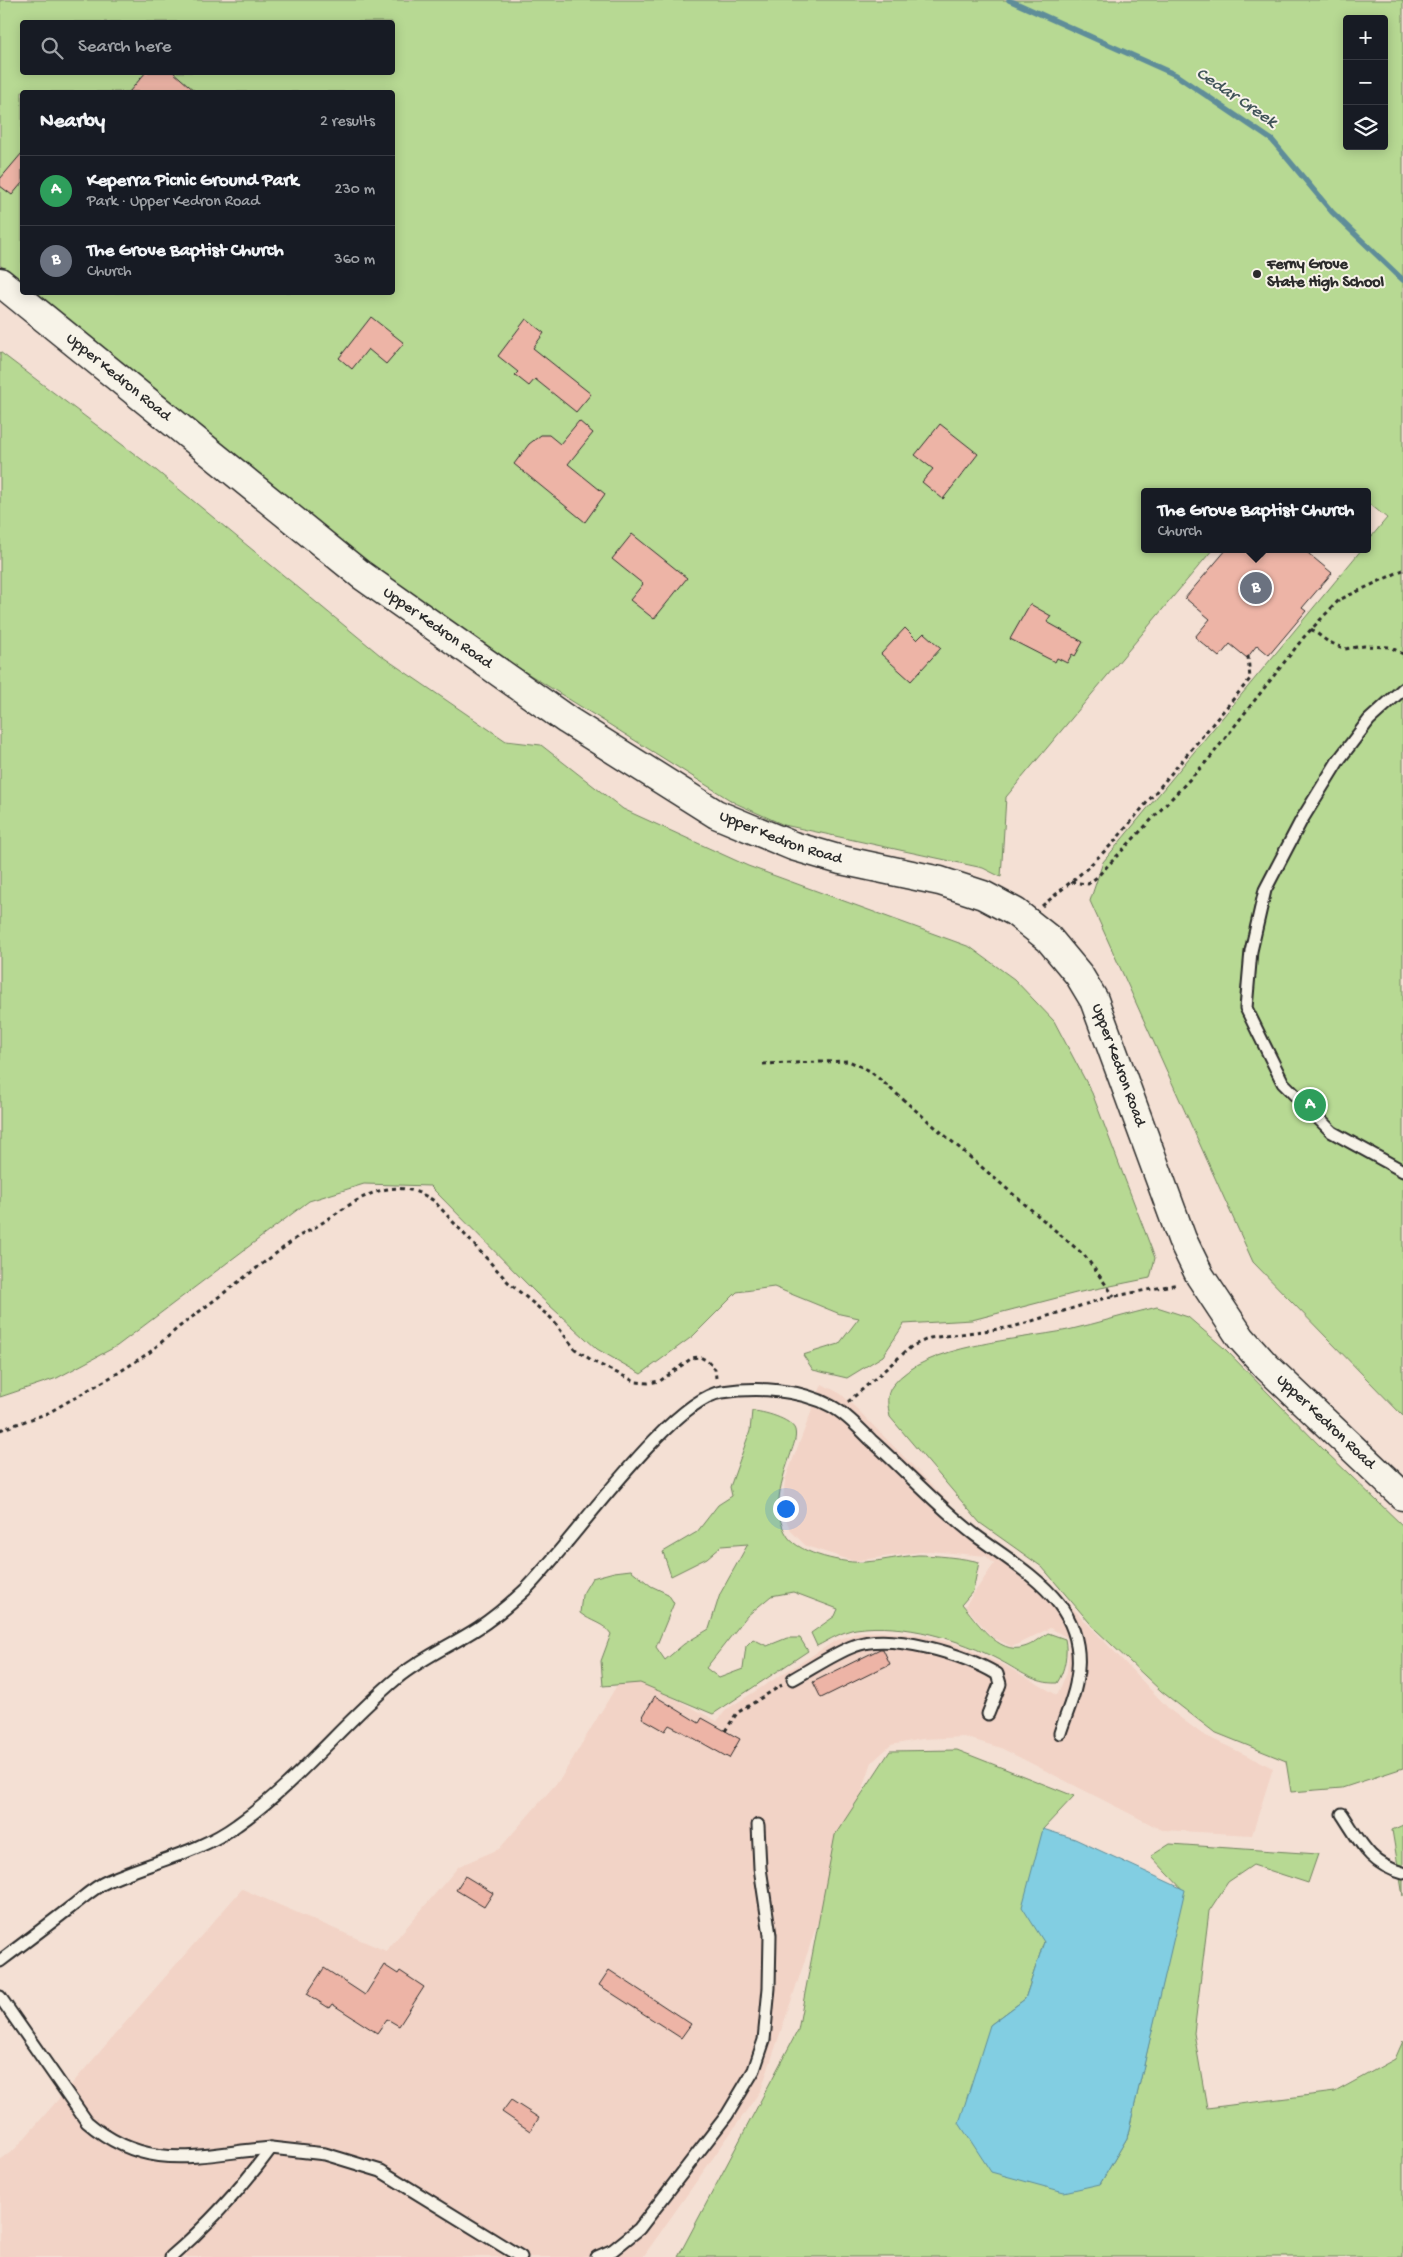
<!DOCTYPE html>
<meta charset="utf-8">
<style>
body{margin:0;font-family:"Gochi Hand",sans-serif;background:#20242c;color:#f1f3f6}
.controls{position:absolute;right:15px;top:15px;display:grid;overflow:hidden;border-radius:5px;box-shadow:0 2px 12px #0003}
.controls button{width:45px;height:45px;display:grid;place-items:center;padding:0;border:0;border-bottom:1px solid #363941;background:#171b24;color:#f1f3f6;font:25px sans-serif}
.you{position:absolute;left:785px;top:1508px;width:18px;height:18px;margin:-12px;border:4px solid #fff;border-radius:50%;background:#1a73e8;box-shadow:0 0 0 8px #1a73e833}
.badge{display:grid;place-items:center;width:32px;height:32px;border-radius:50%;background:#98999b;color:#fff;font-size:16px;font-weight:700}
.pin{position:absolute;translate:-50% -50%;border:2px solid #fff;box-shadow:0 1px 5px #0006}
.popup{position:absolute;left:1141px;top:488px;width:230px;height:65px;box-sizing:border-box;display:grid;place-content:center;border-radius:5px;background:#171b24;filter:drop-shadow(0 1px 4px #0005);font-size:16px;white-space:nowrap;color:#9ea1a6}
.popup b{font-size:19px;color:#f1f3f6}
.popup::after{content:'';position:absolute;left:50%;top:100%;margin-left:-10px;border:10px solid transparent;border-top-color:#171b24}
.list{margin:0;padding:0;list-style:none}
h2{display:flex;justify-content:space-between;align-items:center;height:65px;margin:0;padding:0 20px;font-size:21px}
h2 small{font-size:16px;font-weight:400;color:#9ea1a6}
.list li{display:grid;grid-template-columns:32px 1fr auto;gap:15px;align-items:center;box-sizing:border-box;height:70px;padding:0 20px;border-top:1px solid #363941}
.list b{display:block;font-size:19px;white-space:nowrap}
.list p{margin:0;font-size:16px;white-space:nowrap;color:#9ea1a6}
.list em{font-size:16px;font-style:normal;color:#9ea1a6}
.icon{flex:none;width:28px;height:28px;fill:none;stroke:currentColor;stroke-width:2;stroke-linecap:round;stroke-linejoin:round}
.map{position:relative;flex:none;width:1403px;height:2257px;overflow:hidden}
.search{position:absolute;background:#171b24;box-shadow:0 2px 12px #0003;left:20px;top:20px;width:375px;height:55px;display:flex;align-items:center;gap:12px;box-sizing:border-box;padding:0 18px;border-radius:5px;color:#9ea1a6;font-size:19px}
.panel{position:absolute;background:#171b24;box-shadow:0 2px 12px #0003;left:20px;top:90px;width:375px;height:205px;border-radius:5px}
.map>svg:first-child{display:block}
.built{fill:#f2d3c6}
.green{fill:#b7d993;stroke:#71825f;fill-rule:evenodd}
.water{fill:#82cee2;stroke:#5f8d99}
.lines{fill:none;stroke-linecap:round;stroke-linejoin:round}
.stream{stroke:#5f8d99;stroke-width:5.5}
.building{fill:#edb4a6;stroke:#2b2b2b}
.lane-casing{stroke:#2b2b2b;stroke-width:15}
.secondary-casing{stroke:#2b2b2b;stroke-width:31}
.path{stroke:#2b2b2b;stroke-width:3;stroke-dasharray:4 4;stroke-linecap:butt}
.lane{stroke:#f7f3e8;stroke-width:11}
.secondary{stroke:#f7f3e8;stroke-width:28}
.poi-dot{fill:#2b2b2b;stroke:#f7f3e8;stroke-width:2}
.labels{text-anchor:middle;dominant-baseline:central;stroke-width:4;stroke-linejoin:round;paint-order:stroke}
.poi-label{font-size:16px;font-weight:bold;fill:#2b2b2b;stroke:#f7f3e8;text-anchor:start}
.street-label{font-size:16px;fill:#2b2b2b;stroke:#f7f3e8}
.water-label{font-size:18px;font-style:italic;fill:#415459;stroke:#f7f3e8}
</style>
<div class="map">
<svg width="1403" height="2257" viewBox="0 0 1403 2257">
<rect width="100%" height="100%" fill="#f4e0d4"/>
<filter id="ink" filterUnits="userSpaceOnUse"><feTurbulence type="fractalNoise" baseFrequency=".02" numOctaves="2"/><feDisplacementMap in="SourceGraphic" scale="10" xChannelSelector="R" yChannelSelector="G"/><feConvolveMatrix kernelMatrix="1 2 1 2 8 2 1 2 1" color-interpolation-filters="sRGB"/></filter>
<g filter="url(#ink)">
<!-- built -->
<path class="built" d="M822,1384L841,1394L857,1409L967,1521L1045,1579L1170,1710L1202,1734L1273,1768L1252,1835L1162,1830L1001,1748L964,1737L922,1739L891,1745L872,1762L761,2090L643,2257H0V2160L15,2149L242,1889L386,1951L459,1866L499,1849L561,1778L625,1672L717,1721L727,1709L835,1641L859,1632H881L924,1635L959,1645L1006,1666L1057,1695L1067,1673L1070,1639L1050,1628L1012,1647L992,1637L965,1606L994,1564L986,1556L929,1551L853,1561L806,1546L791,1531L782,1511L785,1480Z"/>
<!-- green -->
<g class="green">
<path d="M0,0H1403V1416L1253,1262L1090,901L1103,862L1362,549H1367V542L1387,518L1371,505H1367V492H1145V549H1213L1006,797L1001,877L983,868L784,825L735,803L415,603L32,293L392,292V92H22V285L0,265ZM1347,19H1384V146H1347ZM22,22H392V72H22Z"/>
<path d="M0,352L157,471L380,655L506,741L541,745L623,809L748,866L970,947L1014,979L1054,1021L1092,1093L1155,1258L1150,1278L1076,1293L972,1320L904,1324L883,1356L847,1378L813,1370L803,1355L839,1344L859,1318L840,1314L774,1287L737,1292L693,1336L641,1374L597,1349L536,1293L430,1186L364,1184L309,1201L117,1346L57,1378L0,1397Z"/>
<path d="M1157,1307L1188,1317L1224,1348L1325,1451L1403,1526V1768L1342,1788L1291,1792L1286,1761L1214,1732L1161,1691L1095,1629L1042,1567L980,1523L890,1417C888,1406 885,1395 893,1385C925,1344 1019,1340 1068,1330C1098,1323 1128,1314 1157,1307Z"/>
<path d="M752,1411C762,1411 792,1419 795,1430C797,1438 793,1446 791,1453C782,1480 770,1510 788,1537C800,1554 845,1564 865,1562C883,1561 901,1556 918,1555C933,1555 965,1558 979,1562L973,1591L962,1604C976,1620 998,1656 1024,1647C1032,1645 1041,1638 1048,1633L1065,1639C1068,1652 1065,1671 1057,1683C1035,1684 1020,1671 1001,1661C960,1639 903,1622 856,1629C843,1631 829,1640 817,1646L811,1633L835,1616L838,1609L793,1592L771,1596L747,1616L706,1668L719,1678L743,1669L746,1646L753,1639L767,1646L787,1638H800L808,1651L713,1714L640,1683L603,1686L601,1661L611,1634C604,1623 591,1622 580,1613L582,1595L592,1578L614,1572L631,1570L651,1586L668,1594L674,1603L656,1647L665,1660L684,1644L709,1629L720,1594L748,1544L721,1546L707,1558L671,1576L663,1552L697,1532L718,1505L732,1496L730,1487L750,1431Z"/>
<path d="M957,1750L1074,1796L1043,1829L1044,1942L1025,1999L990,2025L1100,2184L1127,2138L1184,1891L1151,1856L1170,1844L1318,1854L1308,1883L1253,1865L1228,1882L1209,1911L1194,2033L1207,2108L1335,2092L1395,2059L1403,2041V2257H678L798,2030L835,1835L890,1751Z"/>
<path d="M1403,1825V1896L1392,1830Z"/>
</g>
<!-- water -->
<path class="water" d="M1043,1829L1075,1839L1185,1890L1127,2138L1100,2184L1064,2192L991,2172L959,2123L990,2025L1025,1999L1044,1942L1022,1907Z"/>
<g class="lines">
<!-- stream -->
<path class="stream" d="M1009,0L1176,75L1272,140L1332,212L1403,280"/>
</g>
<!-- building -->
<g class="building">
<path d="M146,72H173L196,92H129Z"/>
<path d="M22,153V183L12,195L0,186V179Z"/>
<path d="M371,317L404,343L386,364L368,349L352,369L339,358Z"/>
<path d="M526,319L544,333L533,348L591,394L576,412L535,379L529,386L515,375L518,372L498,356Z"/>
<path d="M579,421L593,433L568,464L605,494L585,522L514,464L529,444L541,435H549L560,444Z"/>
<path d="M940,424L978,454L943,499L922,482L933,469L915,455Z"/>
<path d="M632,534L687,578L654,619L630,600L643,584L612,559Z"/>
<path d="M1227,549H1249L1259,557L1265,549H1303L1332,573L1302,608L1306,611L1269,655L1257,645L1247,658L1230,644L1219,657L1195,637L1210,619L1185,598Z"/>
<path d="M1030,604L1051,616L1047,622L1083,642L1075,656L1072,654L1067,663L1057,658L1055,662L1010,639Z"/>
<path d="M905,628L917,640L924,633L941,648L911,681L881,654Z"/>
<path d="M880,1649H883L890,1664L821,1698L813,1682Z"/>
<path d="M655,1696L699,1723L702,1718L740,1739L729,1758L681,1731L669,1725L665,1731L642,1718Z"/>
<path d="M465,1876L493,1893L484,1907L456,1890Z"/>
<path d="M384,1965L398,1974L400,1971L424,1987L399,2026L387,2019L377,2033L332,2004L329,2008L307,1994L324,1968L365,1995Z"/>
<path d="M609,1970L691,2024L681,2038L599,1985Z"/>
<path d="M511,2100L539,2118L530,2131L502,2112Z"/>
</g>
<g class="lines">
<defs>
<g id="lane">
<path d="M1403,689L1369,720L1338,761L1301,821L1265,890L1251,951L1246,1008L1283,1083L1332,1132L1403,1171"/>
<path d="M793,1679C813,1668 833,1654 854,1646C890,1631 965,1655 997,1674L1000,1684L988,1714"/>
<path d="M1342,1814C1360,1841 1369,1864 1403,1873"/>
<path d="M0,1961C24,1943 48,1925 71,1907C83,1898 94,1887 108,1881C150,1862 199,1853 237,1825C296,1784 341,1725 396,1679C421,1658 452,1645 478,1628C495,1617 510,1604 525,1590C568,1548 670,1399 722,1392C757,1387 800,1389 831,1406C846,1414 859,1428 871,1440C906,1471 937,1506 975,1535C1028,1574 1092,1606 1076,1684C1073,1700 1065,1717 1060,1733"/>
<path d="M0,1997L87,2122C148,2174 200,2154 271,2148"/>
<path d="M171,2257C209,2224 241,2189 271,2148L325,2154L381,2171L521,2257"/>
<path d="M597,2257L613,2250L639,2229L727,2115L754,2070L764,2040L769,1988L770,1935L760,1868L758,1825"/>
</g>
<g id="secondary">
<path id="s1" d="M0,282L360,574L567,720L716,814L793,846L841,860L940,881L983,895L1015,912L1049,939L1079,975L1094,1000L1182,1239L1200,1276L1241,1338L1267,1367L1403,1496"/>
</g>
</defs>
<!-- lane casing -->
<use href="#lane" class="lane-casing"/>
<!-- secondary casing -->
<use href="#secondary" class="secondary-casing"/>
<!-- path -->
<g class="path">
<path d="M1311,629L1327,641L1345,649L1364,646L1390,647L1403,654"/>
<path d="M1071,882L1088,884L1097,877L1209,759L1304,637L1339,600L1403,570"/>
<path d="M1042,906L1084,871L1114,842L1250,679L1248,656"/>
<path d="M763,1064L849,1061L870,1071L1085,1256L1114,1296"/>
<path d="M848,1402L912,1346L930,1338L1013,1327L1105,1298L1178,1284"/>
<path d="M0,1430L48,1413L118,1373L150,1352L179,1327L299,1236C344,1215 381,1165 434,1201L509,1283L551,1318L575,1349L596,1363L636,1382L648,1383L660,1381L692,1358L700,1357L708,1361L715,1369L716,1378"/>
<path d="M725,1731L737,1713L782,1685"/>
</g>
<!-- lane -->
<use href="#lane" class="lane"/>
<!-- secondary -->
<use href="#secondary" class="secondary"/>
</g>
</g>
<!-- markers -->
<circle class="poi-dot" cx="1257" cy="274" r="5"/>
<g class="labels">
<!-- poi labels -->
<g class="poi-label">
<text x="1267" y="265">Ferny Grove<tspan x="1267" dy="18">State High School</tspan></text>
</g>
<!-- street labels -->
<g class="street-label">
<text stroke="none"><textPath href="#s1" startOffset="152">Upper Kedron Road</textPath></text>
<text stroke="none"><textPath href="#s1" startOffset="558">Upper Kedron Road</textPath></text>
<text stroke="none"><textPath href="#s1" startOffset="962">Upper Kedron Road</textPath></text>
<text stroke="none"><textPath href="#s1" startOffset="1398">Upper Kedron Road</textPath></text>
<text stroke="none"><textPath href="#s1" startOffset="1818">Upper Kedron Road</textPath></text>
</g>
<!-- water labels -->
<g class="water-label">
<text transform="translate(1236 98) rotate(34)">Cedar Creek</text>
</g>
</g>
</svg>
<div class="controls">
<button>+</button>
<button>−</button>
<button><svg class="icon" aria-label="layers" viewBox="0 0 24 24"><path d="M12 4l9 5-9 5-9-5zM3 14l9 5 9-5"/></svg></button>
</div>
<div class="you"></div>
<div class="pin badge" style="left:1310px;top:1105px;background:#2e9e5b">A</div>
<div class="pin badge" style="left:1256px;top:588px;background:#6b7280">B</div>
<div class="popup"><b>The Grove Baptist Church</b>Church</div>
<div class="search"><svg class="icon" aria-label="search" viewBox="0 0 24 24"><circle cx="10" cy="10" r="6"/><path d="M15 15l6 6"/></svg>Search here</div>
<section class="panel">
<h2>Nearby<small>2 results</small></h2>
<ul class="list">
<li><span class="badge" style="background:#2e9e5b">A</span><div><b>Keperra Picnic Ground Park</b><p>Park · Upper Kedron Road</p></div><em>230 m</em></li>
<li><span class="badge" style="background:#6b7280">B</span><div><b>The Grove Baptist Church</b><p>Church</p></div><em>360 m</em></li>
</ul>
</section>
</div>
